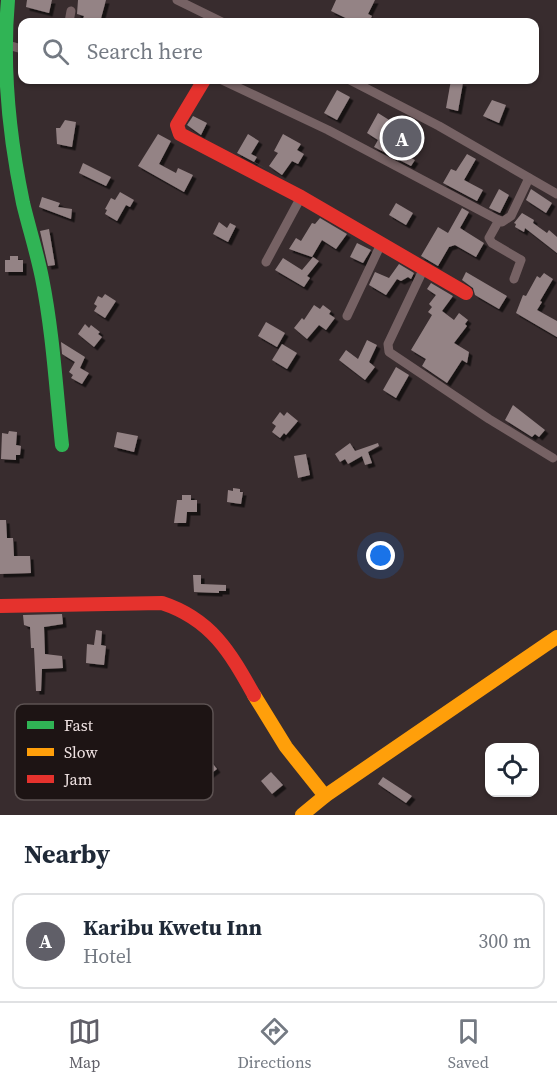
<!DOCTYPE html>
<style>
body{margin:0;font-family:"Source Serif 4",serif;background:#f2f2f3;color:#1f2937}
.controls{position:absolute;right:18px;bottom:18px;display:grid;overflow:hidden;border-radius:12px;box-shadow:0 2px 4px #0004}
.controls button{width:54px;height:54px;display:grid;place-items:center;padding:0;border:0;border-bottom:2px solid #e0e1e3;background:#fff;color:#1f2937;font:30px sans-serif}
.you{position:absolute;left:381px;top:556px;width:21px;height:21px;margin:-15px;border:4px solid #fff;border-radius:50%;background:#1a73e8;box-shadow:0 0 0 9px #1a73e833}
.badge{display:grid;place-items:center;width:39px;height:39px;border-radius:50%;background:#605f68;color:#fff;font-size:20px;font-weight:700}
.pin{position:absolute;translate:-50% -50%;border:3px solid #fff;box-shadow:0 2px 6px #0006}
.list{margin:0;padding:0;list-style:none}
h2{display:flex;justify-content:space-between;align-items:center;height:78px;margin:0;padding:0 24px;font-size:26px}
h2 small{font-size:20px;font-weight:400;color:#747a83}
.list li{display:grid;grid-template-columns:39px 1fr auto;gap:18px;align-items:center;box-sizing:border-box;height:96px;margin:0 12px 12px;padding:0 12px;border:2px solid #e0e1e3;border-radius:12px}
.list b{display:block;font-size:22px;white-space:nowrap}
.list p{margin:0;font-size:20px;white-space:nowrap;color:#747a83}
.list em{font-size:20px;font-style:normal;color:#747a83}
.icon{flex:none;width:33px;height:33px;fill:none;stroke:currentColor;stroke-width:2;stroke-linecap:round;stroke-linejoin:round}
.map{position:relative;flex:none;width:557px;height:815px;overflow:hidden}
.search{position:absolute;background:#fff;box-shadow:0 2px 4px #0004;left:18px;right:18px;top:18px;height:66px;display:flex;align-items:center;gap:15px;box-sizing:border-box;padding:0 21px;border-radius:12px;color:#747a83;font-size:22px}
.sheet{height:186px;background:#fff}
nav{display:flex;justify-content:space-around;align-items:center;box-sizing:border-box;height:84px;border-top:2px solid #e0e1e3;background:#fff;font-size:16px;color:#747a83}
nav a{display:grid;justify-items:center;gap:3px}
nav .on{color:#605f68}
.map>svg:first-child{display:block}
.building{fill:#948385;filter:url(#shadow)}
.lines{fill:none;stroke-linecap:round;stroke-linejoin:round}
.street{stroke:#766264;stroke-width:9}
.fast{stroke:#30b455;stroke-width:14}
.slow{stroke:#ff9f0a;stroke-width:14}
.jam{stroke:#e5322d;stroke-width:14}
.key{fill:#1d1414;stroke:#5c5252;stroke-width:1.5}
.key-label{font-size:16px;fill:#efe2e2}
</style>
<div class="map">
<svg width="557" height="815" viewBox="0 0 557 815">
<defs>
<filter id="shadow"><feDropShadow dx="3.5" dy="3.5" stdDeviation="0" flood-color="#0009"/></filter>
</defs>
<rect width="100%" height="100%" fill="#382c2e"/>
<!-- building -->
<g class="building">
<path d="M27,0H52L49,13L26,7Z"/>
<path d="M78,0H106L100,22H82L84,16L77,14Z"/>
<path d="M336,0H375L368,14L372,16L369,22H354L331,11Z"/>
<path d="M451,80L463,83L458,111L446,108Z"/>
<path d="M337,90L350,97L337,120L324,113Z"/>
<path d="M492,100L506,105L499,123L483,116Z"/>
<path d="M378,113L394,123L384,142L415,160L411,166L374,147L378,140L367,133Z"/>
<path d="M193,116L207,123L201,135L187,125Z"/>
<path d="M65,120L76,122L72,147L57,144L56,128H60Z"/>
<path d="M158,134L171,141L159,164L176,173L178,168L193,175L184,192L138,166Z"/>
<path d="M248,134L259,141L251,154L257,157L254,162L269,170L237,153Z"/>
<path d="M283,134L301,144L297,150L304,154L298,164L292,161L282,175L269,166L278,153L274,151Z"/>
<path d="M467,154L476,159L464,180L483,190L477,201L443,183L451,169L456,171Z"/>
<path d="M83,163L111,177L106,186L79,173Z"/>
<path d="M499,189L509,195L500,213L489,208Z"/>
<path d="M531,189L552,203L546,213L526,200Z"/>
<path d="M120,192L134,200L130,207L126,205L117,221L105,214L107,210L105,209L111,198L115,200Z"/>
<path d="M42,197L60,203L58,207L72,209L71,219L39,207Z"/>
<path d="M396,203L413,213L406,225L389,215Z"/>
<path d="M462,208L469,212L460,228L484,243L476,257L455,245L449,247L438,266L421,256L438,227L448,233Z"/>
<path d="M522,213L534,220L533,223L547,233L549,230L557,237V253L525,228L524,232L515,227L516,224L514,223Z"/>
<path d="M320,218L347,234L336,249L322,240L312,257L289,249L296,238L301,241L312,223L315,224Z"/>
<path d="M219,222L227,228L230,223L236,226L228,242L213,234Z"/>
<path d="M49,229L55,265L48,266L40,231Z"/>
<path d="M357,243L371,250L363,263L350,257Z"/>
<path d="M10,256H18V260H23V272H5V260H10Z"/>
<path d="M313,257L319,261L307,276L310,278L304,287L275,270L283,258L302,270Z"/>
<path d="M399,264L414,273L411,279L408,277L401,281L397,279L386,295L369,285L375,272L389,278Z"/>
<path d="M466,272L507,296L499,309L475,295L473,288L462,280Z"/>
<path d="M544,273L553,279L540,301L542,302L537,310L557,321V337L516,313L523,295L526,296L537,276L540,278Z"/>
<path d="M431,283L453,296L442,311L454,320L459,313L468,320L465,324L467,326L454,343L469,352L467,363L462,360L447,383L422,366L426,359L411,350L432,315L428,312L432,307L429,304L436,295L427,289Z"/>
<path d="M105,294L116,301L105,318L94,311L97,306L94,304L98,296L102,298Z"/>
<path d="M314,305L320,309L323,305L331,311L329,314L335,318L326,330L319,325L307,339L294,328L302,318L304,320Z"/>
<path d="M266,322L285,333L277,347L258,336Z"/>
<path d="M85,324L89,328L91,325L100,332L98,334L102,337L94,347L78,334Z"/>
<path d="M367,340L377,345L369,362L375,367L365,380L339,360L346,350L358,359Z"/>
<path d="M61,342L85,357L80,368L89,373L82,384L71,378L73,375L69,372L75,362L62,354Z"/>
<path d="M282,344L297,353L287,369L272,360Z"/>
<path d="M396,367L409,375L396,398L383,390Z"/>
<path d="M513,405L545,430L539,437L535,434L532,437L505,420Z"/>
<path d="M280,412L284,416L287,412L298,421L286,435L284,433L280,438L272,432L276,426L272,423Z"/>
<path d="M9,431L17,432L16,445L21,446L20,455H16V460L1,459L2,433L8,434Z"/>
<path d="M117,432L138,436L134,452L114,447Z"/>
<path d="M350,443L355,451L378,443L379,446L368,452L372,463L365,465L362,456L348,464L345,459L340,462L335,454Z"/>
<path d="M306,454L310,475L298,478L294,456Z"/>
<path d="M233,488L240,489V492H243L241,504L227,502L228,490L233,491Z"/>
<path d="M182,495H191V500H197V512H187L186,523H174L177,500H182Z"/>
<path d="M0,520H6L7,538H13L14,556H30L31,573L0,574Z"/>
<path d="M193,575H201V584L226,585V591H219V593L194,592Z"/>
<path d="M62,614L63,624L44,627L45,654L62,656L63,668L42,669L41,691H36L34,648H31L30,627L24,625L23,615Z"/>
<path d="M96,630L102,631L101,645L106,646L104,665L86,663L87,644L94,645Z"/>
<path d="M209,759L217,769L197,784L190,774Z"/>
<path d="M271,772L283,785L272,794L261,781Z"/>
<path d="M383,777L412,796L406,803L378,784Z"/>
</g>
<g class="lines">
<!-- street -->
<g class="street">
<path d="M177,0L222,22"/>
<path d="M69,22L71,11"/>
<path d="M4,44L22,49"/>
<path d="M222,80L328,130L502,222L511,216L529,178"/>
<path d="M350,80L439,126L557,194"/>
<path d="M499,220L489,238L492,243L521,260L514,279"/>
<path d="M266,262L301,197"/>
<path d="M424,268L388,344L389,352L489,419L553,458"/>
<path d="M347,316L381,244"/>
</g>
<!-- fast -->
<path class="fast" d="M8,0C2,68 9,136 23,203C29,228 37,253 42,278C53,333 56,389 62,445"/>
<!-- slow -->
<g class="slow">
<path d="M254,695L286,747L325,796"/>
<path d="M302,815L325,796L557,637"/>
</g>
<!-- jam -->
<g class="jam">
<path d="M204,80L177,125L180,134L301,197L466,293"/>
<path d="M0,606L162,603C211,619 230,652 254,695"/>
</g>
</g>
<!-- legend -->
<rect x="15" y="704" width="198" height="96" rx="9" class="key"/>
<rect x="27" y="721" width="27" height="8" fill="#30b455"/>
<rect x="27" y="748" width="27" height="8" fill="#ff9f0a"/>
<rect x="27" y="775" width="27" height="8" fill="#e5322d"/>
<g class="key-label">
<text x="64" y="731">Fast</text>
<text x="64" y="758">Slow</text>
<text x="64" y="785">Jam</text>
</g>
</svg>
<div class="controls">
<button><svg class="icon" aria-label="locate" viewBox="0 0 24 24"><circle cx="12" cy="12" r="6"/><path d="M12 2v4M12 18v4M2 12h4M18 12h4"/></svg></button>
</div>
<div class="you"></div>
<div class="pin badge" style="left:402px;top:138px">A</div>
<div class="search"><svg class="icon" aria-label="search" viewBox="0 0 24 24"><circle cx="10" cy="10" r="6"/><path d="M15 15l6 6"/></svg>Search here</div>
</div>
<section class="sheet">
<h2>Nearby<small></small></h2>
<ul class="list">
<li><span class="badge">A</span><div><b>Karibu Kwetu Inn</b><p>Hotel</p></div><em>300 m</em></li>
</ul>
</section>
<nav>
<a class="on"><svg class="icon" aria-label="map" viewBox="0 0 24 24"><path d="M3 6l6-2 6 2 6-2v14l-6 2-6-2-6 2zM9 4v14M15 6v14"/></svg>Map</a>
<a><svg class="icon" aria-label="directions" viewBox="0 0 24 24"><path d="M12 3l9 9-9 9-9-9zM9 14v-3h6M13 9l2 2-2 2"/></svg>Directions</a>
<a><svg class="icon" aria-label="saved" viewBox="0 0 24 24"><path d="M7 4h10v16l-5-4-5 4z"/></svg>Saved</a>
</nav>
